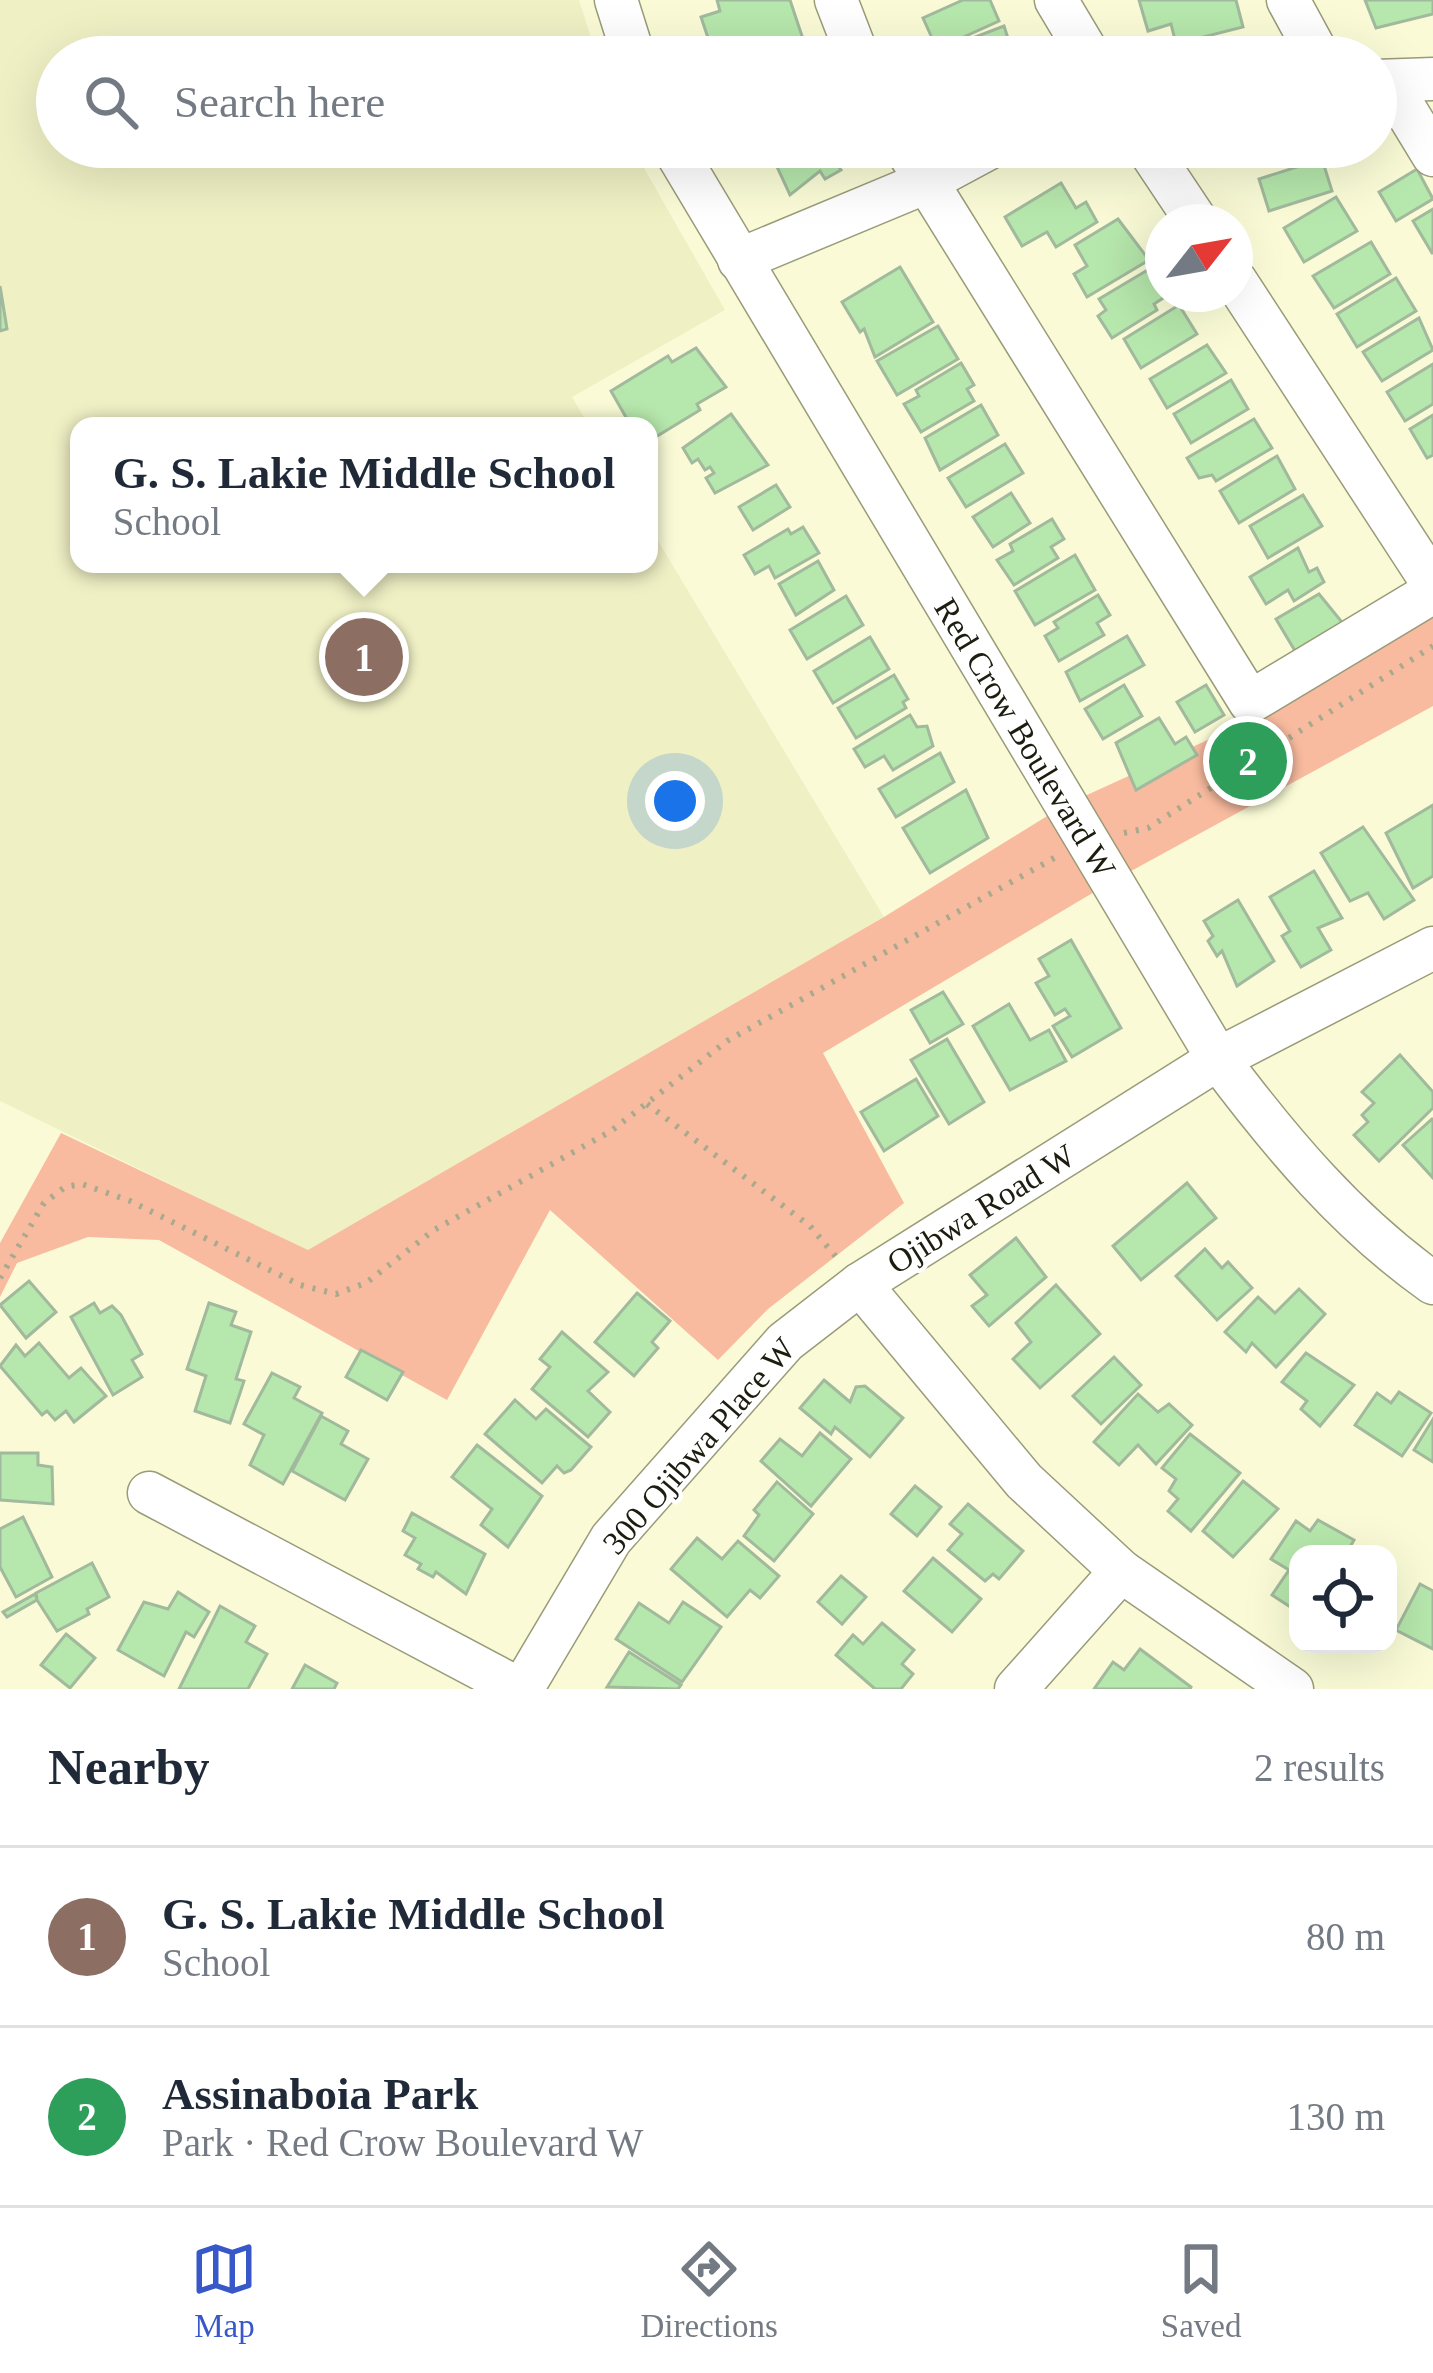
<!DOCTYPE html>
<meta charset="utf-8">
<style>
body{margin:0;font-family:Georgia,serif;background:#f6f6f7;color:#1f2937}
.controls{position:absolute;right:36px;bottom:36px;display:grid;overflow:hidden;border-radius:24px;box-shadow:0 12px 48px #0002}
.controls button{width:108px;height:108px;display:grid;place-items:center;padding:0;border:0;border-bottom:3px solid #e0e1e3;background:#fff;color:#1f2937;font:60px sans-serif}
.compass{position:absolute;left:1145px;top:204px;width:108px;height:108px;border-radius:50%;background:#fff;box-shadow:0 12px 48px #0002;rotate:59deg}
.you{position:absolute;left:675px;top:801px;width:42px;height:42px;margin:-30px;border:9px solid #fff;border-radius:50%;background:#1a73e8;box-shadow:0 0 0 18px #1a73e833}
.badge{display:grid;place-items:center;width:78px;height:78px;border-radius:50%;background:#3858c9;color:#fff;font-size:39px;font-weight:700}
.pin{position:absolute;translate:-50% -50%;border:6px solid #fff;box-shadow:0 3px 12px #0006}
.popup{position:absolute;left:70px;top:417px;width:588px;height:156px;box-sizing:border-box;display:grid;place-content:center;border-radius:24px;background:#fff;filter:drop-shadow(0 3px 9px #0005);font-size:39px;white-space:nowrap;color:#747a83}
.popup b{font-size:45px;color:#1f2937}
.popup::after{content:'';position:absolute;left:50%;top:100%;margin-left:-24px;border:24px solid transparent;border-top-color:#fff}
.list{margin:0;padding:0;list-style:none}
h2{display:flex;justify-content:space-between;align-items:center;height:156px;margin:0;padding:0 48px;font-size:51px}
h2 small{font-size:39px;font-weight:400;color:#747a83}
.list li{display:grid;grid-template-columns:78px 1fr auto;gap:36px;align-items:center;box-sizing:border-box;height:180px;padding:0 48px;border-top:3px solid #e0e1e3}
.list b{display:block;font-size:45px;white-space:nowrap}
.list p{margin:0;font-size:39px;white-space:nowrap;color:#747a83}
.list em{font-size:39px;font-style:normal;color:#747a83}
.icon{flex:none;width:66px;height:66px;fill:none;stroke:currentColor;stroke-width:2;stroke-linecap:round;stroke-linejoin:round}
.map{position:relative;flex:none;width:1433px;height:1689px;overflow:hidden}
.search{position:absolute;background:#fff;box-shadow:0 12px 48px #0002;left:36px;right:36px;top:36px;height:132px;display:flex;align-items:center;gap:30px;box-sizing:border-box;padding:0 42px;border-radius:66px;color:#747a83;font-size:45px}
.sheet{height:516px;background:#fff}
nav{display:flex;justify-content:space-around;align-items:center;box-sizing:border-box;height:168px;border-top:3px solid #e0e1e3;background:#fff;font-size:33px;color:#747a83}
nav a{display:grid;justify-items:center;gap:6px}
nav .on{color:#3858c9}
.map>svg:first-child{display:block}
.built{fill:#eff0c4}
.green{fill:#f8bb9f}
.building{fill:#b6e7ac;stroke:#a1b99d;stroke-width:3}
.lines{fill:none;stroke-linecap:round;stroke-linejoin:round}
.minor-casing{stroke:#9a9b79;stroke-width:45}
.path{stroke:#a8a98d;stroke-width:6;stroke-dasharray:3 9;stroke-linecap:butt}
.minor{stroke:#fff;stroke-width:42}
.labels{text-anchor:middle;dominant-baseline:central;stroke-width:9;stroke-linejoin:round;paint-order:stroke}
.street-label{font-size:33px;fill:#1c1c0f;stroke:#fff}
</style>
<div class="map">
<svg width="1433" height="1689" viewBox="0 0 1433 1689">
<rect width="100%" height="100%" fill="#fafbd6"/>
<!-- built -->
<path class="built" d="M0,0H579L597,57H57V147H632L725,310L572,397L589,426H79V564H649V526L884,917L308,1251L0,1101Z"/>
<!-- green -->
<path class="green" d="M1433,592V706L1111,882L823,1053L904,1203L768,1309L718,1360L550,1210L447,1400L159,1240L88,1237L17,1263L0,1297V1243L61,1133L308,1250L884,917L1065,805L1258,717Z"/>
<!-- building -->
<g class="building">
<path d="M717,0H790L803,39L747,57H736L732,47L713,53L701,17L720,11Z"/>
<path d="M963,0H990L999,21L937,49L923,18Z"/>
<path d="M1139,0H1236L1243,27L1176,44L1171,24L1148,31Z"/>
<path d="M1365,0H1433V14L1376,28Z"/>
<path d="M1004,26L1014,57H969L982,52L975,37Z"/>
<path d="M805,44L810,57H777Z"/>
<path d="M788,147H852L855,153L837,164L841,170L825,179L820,171L790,195L772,156Z"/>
<path d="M1322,159L1332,191L1269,211L1259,179Z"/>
<path d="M1417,169L1433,199L1396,221L1379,192Z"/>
<path d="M1061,183L1076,208L1086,202L1097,222L1056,247L1047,232L1022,246L1005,217Z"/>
<path d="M1336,197L1357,231L1304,262L1284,228Z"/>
<path d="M1433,209V253H1432L1413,221Z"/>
<path d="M1118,219L1149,260L1087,297L1074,274L1087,266L1075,245Z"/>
<path d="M1371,242L1390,274L1334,308L1313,276Z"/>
<path d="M900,267L933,322L875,357L864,329L860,332L842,302Z"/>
<path d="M1151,268L1168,295L1154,304L1157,310L1112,338L1098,316L1106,310L1099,299Z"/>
<path d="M1396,278L1416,311L1357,347L1337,314Z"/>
<path d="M0,286L7,329L0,331Z"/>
<path d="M1179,305L1197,334L1141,368L1124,339Z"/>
<path d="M1419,318L1433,350L1382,381L1363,352Z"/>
<path d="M938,326L958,359L897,395L877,361Z"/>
<path d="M1207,345L1226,373L1167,408L1150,379Z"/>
<path d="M696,348L726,387L697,404L700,410L649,441V426H631L611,391L668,356L672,362Z"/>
<path d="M961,363L974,385L967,389L974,401L921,432L904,404L919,396L916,390Z"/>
<path d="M1433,364V404L1405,421L1387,392Z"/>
<path d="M1231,380L1248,409L1191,443L1174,414Z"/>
<path d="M981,405L998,435L940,470L925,438Z"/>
<path d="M731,414L768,465L715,493L706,478L714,473L710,467L705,470L698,459L692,463L683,448Z"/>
<path d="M1433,415V455L1427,458L1410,429Z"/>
<path d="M1254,419L1272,448L1216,481L1212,475L1199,478L1187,458Z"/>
<path d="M1005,444L1023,473L966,507L948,478Z"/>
<path d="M1277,456L1295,489L1239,523L1220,491Z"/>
<path d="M776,485L790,507L753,530L739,507Z"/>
<path d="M1011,493L1030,523L993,547L973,517Z"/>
<path d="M1303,495L1322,526L1268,558L1250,526Z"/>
<path d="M1052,519L1064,539L1051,547L1058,558L1014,585L997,560L1013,551L1010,544Z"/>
<path d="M803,527L819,553L775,578L769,566L755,574L744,555L788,529L791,534Z"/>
<path d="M1298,548L1309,572L1317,568L1324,582L1294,601L1288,590L1266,604L1250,577Z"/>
<path d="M1075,555L1095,590L1035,625L1015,591Z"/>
<path d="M818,561L834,590L796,615L779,584Z"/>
<path d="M1319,594L1350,632L1301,661L1276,619Z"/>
<path d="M1098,595L1110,615L1097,623L1104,635L1059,661L1045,636L1058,628L1054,622Z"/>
<path d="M846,596L863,625L807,659L790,630Z"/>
<path d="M1127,636L1144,665L1080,701L1066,672Z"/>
<path d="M870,637L889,669L833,703L814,671Z"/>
<path d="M894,675L908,699L903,702L906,708L856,738L838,708Z"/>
<path d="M1124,685L1142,716L1103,739L1085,709Z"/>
<path d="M1206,685L1224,715L1195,732L1177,702Z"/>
<path d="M910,715L917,727L927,726L933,746L893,770L884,756L865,767L854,749Z"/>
<path d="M1159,718L1175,744L1186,737L1197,755L1136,790L1116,743Z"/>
<path d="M940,753L954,782L896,817L879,789Z"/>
<path d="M966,790L988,838L930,873L903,828Z"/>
<path d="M1433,805V876L1413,888L1386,833Z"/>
<path d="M1363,827L1414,900L1384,919L1368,893L1350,901L1321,853Z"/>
<path d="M1314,871L1342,918L1318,928L1331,950L1301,967L1282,936L1290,931L1270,897Z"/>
<path d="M1238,900L1274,961L1237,986L1222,951L1217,956L1208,941L1213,936L1204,921Z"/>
<path d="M1071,940L1121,1028L1072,1057L1053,1026L1070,1016L1065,1009L1055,1015L1036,983L1049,976L1039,959Z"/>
<path d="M943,992L963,1024L930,1043L911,1010Z"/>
<path d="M1009,1004L1030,1040L1049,1030L1066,1061L1010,1090L973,1026Z"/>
<path d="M947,1039L984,1102L949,1124L911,1060Z"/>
<path d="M1400,1055L1433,1092V1108L1379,1161L1354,1135L1368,1122L1362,1115L1374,1103L1362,1092Z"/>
<path d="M916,1079L938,1116L884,1151L861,1112Z"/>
<path d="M1432,1119L1433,1120V1178L1403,1145Z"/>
<path d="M1187,1183L1216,1218L1141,1280L1113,1246Z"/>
<path d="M1016,1238L1046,1277L989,1326L972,1306L987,1295L970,1275Z"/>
<path d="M1205,1249L1222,1268L1228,1262L1252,1288L1217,1320L1176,1276Z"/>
<path d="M29,1281L56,1312L26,1338L0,1305Z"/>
<path d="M1056,1285L1100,1334L1040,1388L1013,1359L1031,1342L1016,1323Z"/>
<path d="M1299,1289L1325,1314L1276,1367L1252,1343L1246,1352L1225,1332L1258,1297L1275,1313Z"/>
<path d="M637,1293L670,1321L652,1342L658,1348L634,1376L595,1342Z"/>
<path d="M94,1303L100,1313L112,1306L121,1315L142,1354L132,1360L142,1377L113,1395L71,1317Z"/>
<path d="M209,1303L236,1312L231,1325L251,1332L236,1379L244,1381L230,1423L195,1411L206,1376L187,1369Z"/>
<path d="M562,1332L608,1372L588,1391L610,1412L588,1437L532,1389L550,1367L540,1359Z"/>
<path d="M39,1343L69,1378L81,1368L106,1396L74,1422L66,1411L55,1420L47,1411L42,1415L0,1366L16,1345L25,1356Z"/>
<path d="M361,1350L403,1372L387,1400L346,1377Z"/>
<path d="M1306,1353L1354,1385L1320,1426L1301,1409L1307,1401L1282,1382Z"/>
<path d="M1114,1357L1141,1385L1101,1424L1073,1396Z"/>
<path d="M272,1373L300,1387L294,1398L322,1413L283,1484L250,1465L264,1435L244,1424Z"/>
<path d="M824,1380L850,1402L856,1387L865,1386L903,1418L870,1457L835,1427L831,1434L800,1408Z"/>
<path d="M1399,1392L1431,1413L1402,1456L1355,1425L1377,1393L1391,1403Z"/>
<path d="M1138,1394L1158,1412L1169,1404L1192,1425L1156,1464L1138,1445L1119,1465L1094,1442Z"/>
<path d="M515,1400L536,1419L546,1409L591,1447L571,1470L564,1473L557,1466L542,1483L485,1434Z"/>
<path d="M321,1416L348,1431L341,1444L368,1459L345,1500L292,1471Z"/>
<path d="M1433,1419V1462L1414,1450Z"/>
<path d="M820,1433L851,1459L811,1506L761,1461L780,1439L802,1456Z"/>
<path d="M1190,1434L1240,1473L1191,1531L1168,1511L1178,1499L1169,1491L1176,1479L1162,1468Z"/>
<path d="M477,1445L542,1496L508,1547L481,1525L492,1509L452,1477Z"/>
<path d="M0,1453H38V1465L52,1467L53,1504L0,1500Z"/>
<path d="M1243,1481L1278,1509L1233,1557L1203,1531Z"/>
<path d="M777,1482L813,1514L774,1561L744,1536L759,1515L754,1510Z"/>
<path d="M915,1486L941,1507L917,1536L891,1514Z"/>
<path d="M968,1504L1023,1551L999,1579L993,1574L985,1581L948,1550L962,1534L950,1524Z"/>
<path d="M412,1513L485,1554L466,1594L436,1572L433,1577L418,1569L421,1564L405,1555L415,1538L403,1531Z"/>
<path d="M23,1517L52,1577L16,1597L0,1567V1529Z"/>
<path d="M1318,1520L1354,1540L1346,1554H1298V1612L1272,1595L1289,1570L1271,1559L1296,1521L1310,1531Z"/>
<path d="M697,1538L722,1559L738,1541L779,1576L760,1598L750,1590L727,1617L671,1569Z"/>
<path d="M933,1558L981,1599L952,1632L904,1591Z"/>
<path d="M92,1563L109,1597L87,1609L89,1614L57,1631L37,1600L7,1617L3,1612L35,1594L37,1599L36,1593Z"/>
<path d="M841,1576L866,1597L842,1624L818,1602Z"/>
<path d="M1420,1584L1433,1591V1649L1396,1630Z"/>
<path d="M178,1592L209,1612L194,1637L186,1632L164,1676L118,1650L144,1602L168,1609Z"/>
<path d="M683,1602L721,1627L682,1682L616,1639L639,1603L669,1623Z"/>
<path d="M220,1606L255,1626L246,1642L267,1654L248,1689H179Z"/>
<path d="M882,1623L914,1650L902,1664L913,1674L901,1689H875L836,1655L853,1635L863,1644Z"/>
<path d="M66,1634L95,1658L70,1688L41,1665Z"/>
<path d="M1140,1649L1191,1687L1190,1689H1094L1113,1662L1124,1670Z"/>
<path d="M629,1652L681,1685L678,1689L607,1687Z"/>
<path d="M305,1665L337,1683L334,1689H292Z"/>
</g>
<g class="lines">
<defs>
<g id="minor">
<path d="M616,0L634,57"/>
<path d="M836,0L858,57"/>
<path d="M1056,0L1090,57"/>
<path d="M1288,0L1319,57"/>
<path d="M1376,81L1433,79"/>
<path d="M1388,81L1433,155"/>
<path d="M673,147L1218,1059C1281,1143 1347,1222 1433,1283"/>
<path d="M905,147L1250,702L1433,592"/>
<path d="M1147,147L1197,222"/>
<path d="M739,260L924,183L991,147"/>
<path d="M1235,280L1433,584"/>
<path d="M860,1284L1024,1481L1121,1571L1292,1689"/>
<path d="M149,1493L519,1689"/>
<path d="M522,1689L611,1539L785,1342L860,1284L1218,1059L1433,948"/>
<path d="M1016,1689L1121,1571"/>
</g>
</defs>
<!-- minor casing -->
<use href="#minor" class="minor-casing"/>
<!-- path -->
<g class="path">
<path d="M1124,833L1148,828L1433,646"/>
<path d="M647,1104L810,1226L837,1258"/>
<path d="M0,1278L44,1203L65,1187L82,1184L130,1201L300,1285L336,1294L366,1283L434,1230L611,1131L727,1041L1056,857"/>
</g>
<!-- minor -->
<use href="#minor" class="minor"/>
</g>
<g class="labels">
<!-- street labels -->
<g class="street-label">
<text transform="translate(1025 738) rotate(59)">Red Crow Boulevard W</text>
<text transform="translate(981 1209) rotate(-32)">Ojibwa Road W</text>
<text transform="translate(699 1446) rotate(-49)">300 Ojibwa Place W</text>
</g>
</g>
</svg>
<div class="controls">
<button><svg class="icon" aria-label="locate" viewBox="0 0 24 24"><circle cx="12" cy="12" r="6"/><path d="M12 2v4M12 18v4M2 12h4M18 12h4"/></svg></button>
</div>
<svg class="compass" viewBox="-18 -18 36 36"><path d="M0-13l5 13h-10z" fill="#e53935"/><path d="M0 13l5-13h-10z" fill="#747a83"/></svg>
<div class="you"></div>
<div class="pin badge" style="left:364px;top:657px;background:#8d6e63">1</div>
<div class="popup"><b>G. S. Lakie Middle School</b>School</div>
<div class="pin badge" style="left:1248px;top:761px;background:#2e9e5b">2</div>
<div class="search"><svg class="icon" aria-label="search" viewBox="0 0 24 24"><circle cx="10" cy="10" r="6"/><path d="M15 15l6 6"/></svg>Search here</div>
</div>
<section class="sheet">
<h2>Nearby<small>2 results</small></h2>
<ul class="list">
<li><span class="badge" style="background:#8d6e63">1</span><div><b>G. S. Lakie Middle School</b><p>School</p></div><em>80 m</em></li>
<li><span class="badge" style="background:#2e9e5b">2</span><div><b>Assinaboia Park</b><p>Park · Red Crow Boulevard W</p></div><em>130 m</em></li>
</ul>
</section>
<nav>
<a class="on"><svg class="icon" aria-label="map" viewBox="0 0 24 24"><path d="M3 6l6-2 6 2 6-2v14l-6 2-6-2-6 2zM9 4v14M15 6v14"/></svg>Map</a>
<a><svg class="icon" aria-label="directions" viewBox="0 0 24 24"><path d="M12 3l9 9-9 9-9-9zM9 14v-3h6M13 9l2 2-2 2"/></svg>Directions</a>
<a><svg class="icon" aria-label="saved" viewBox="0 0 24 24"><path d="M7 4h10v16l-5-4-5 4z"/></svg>Saved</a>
</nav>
